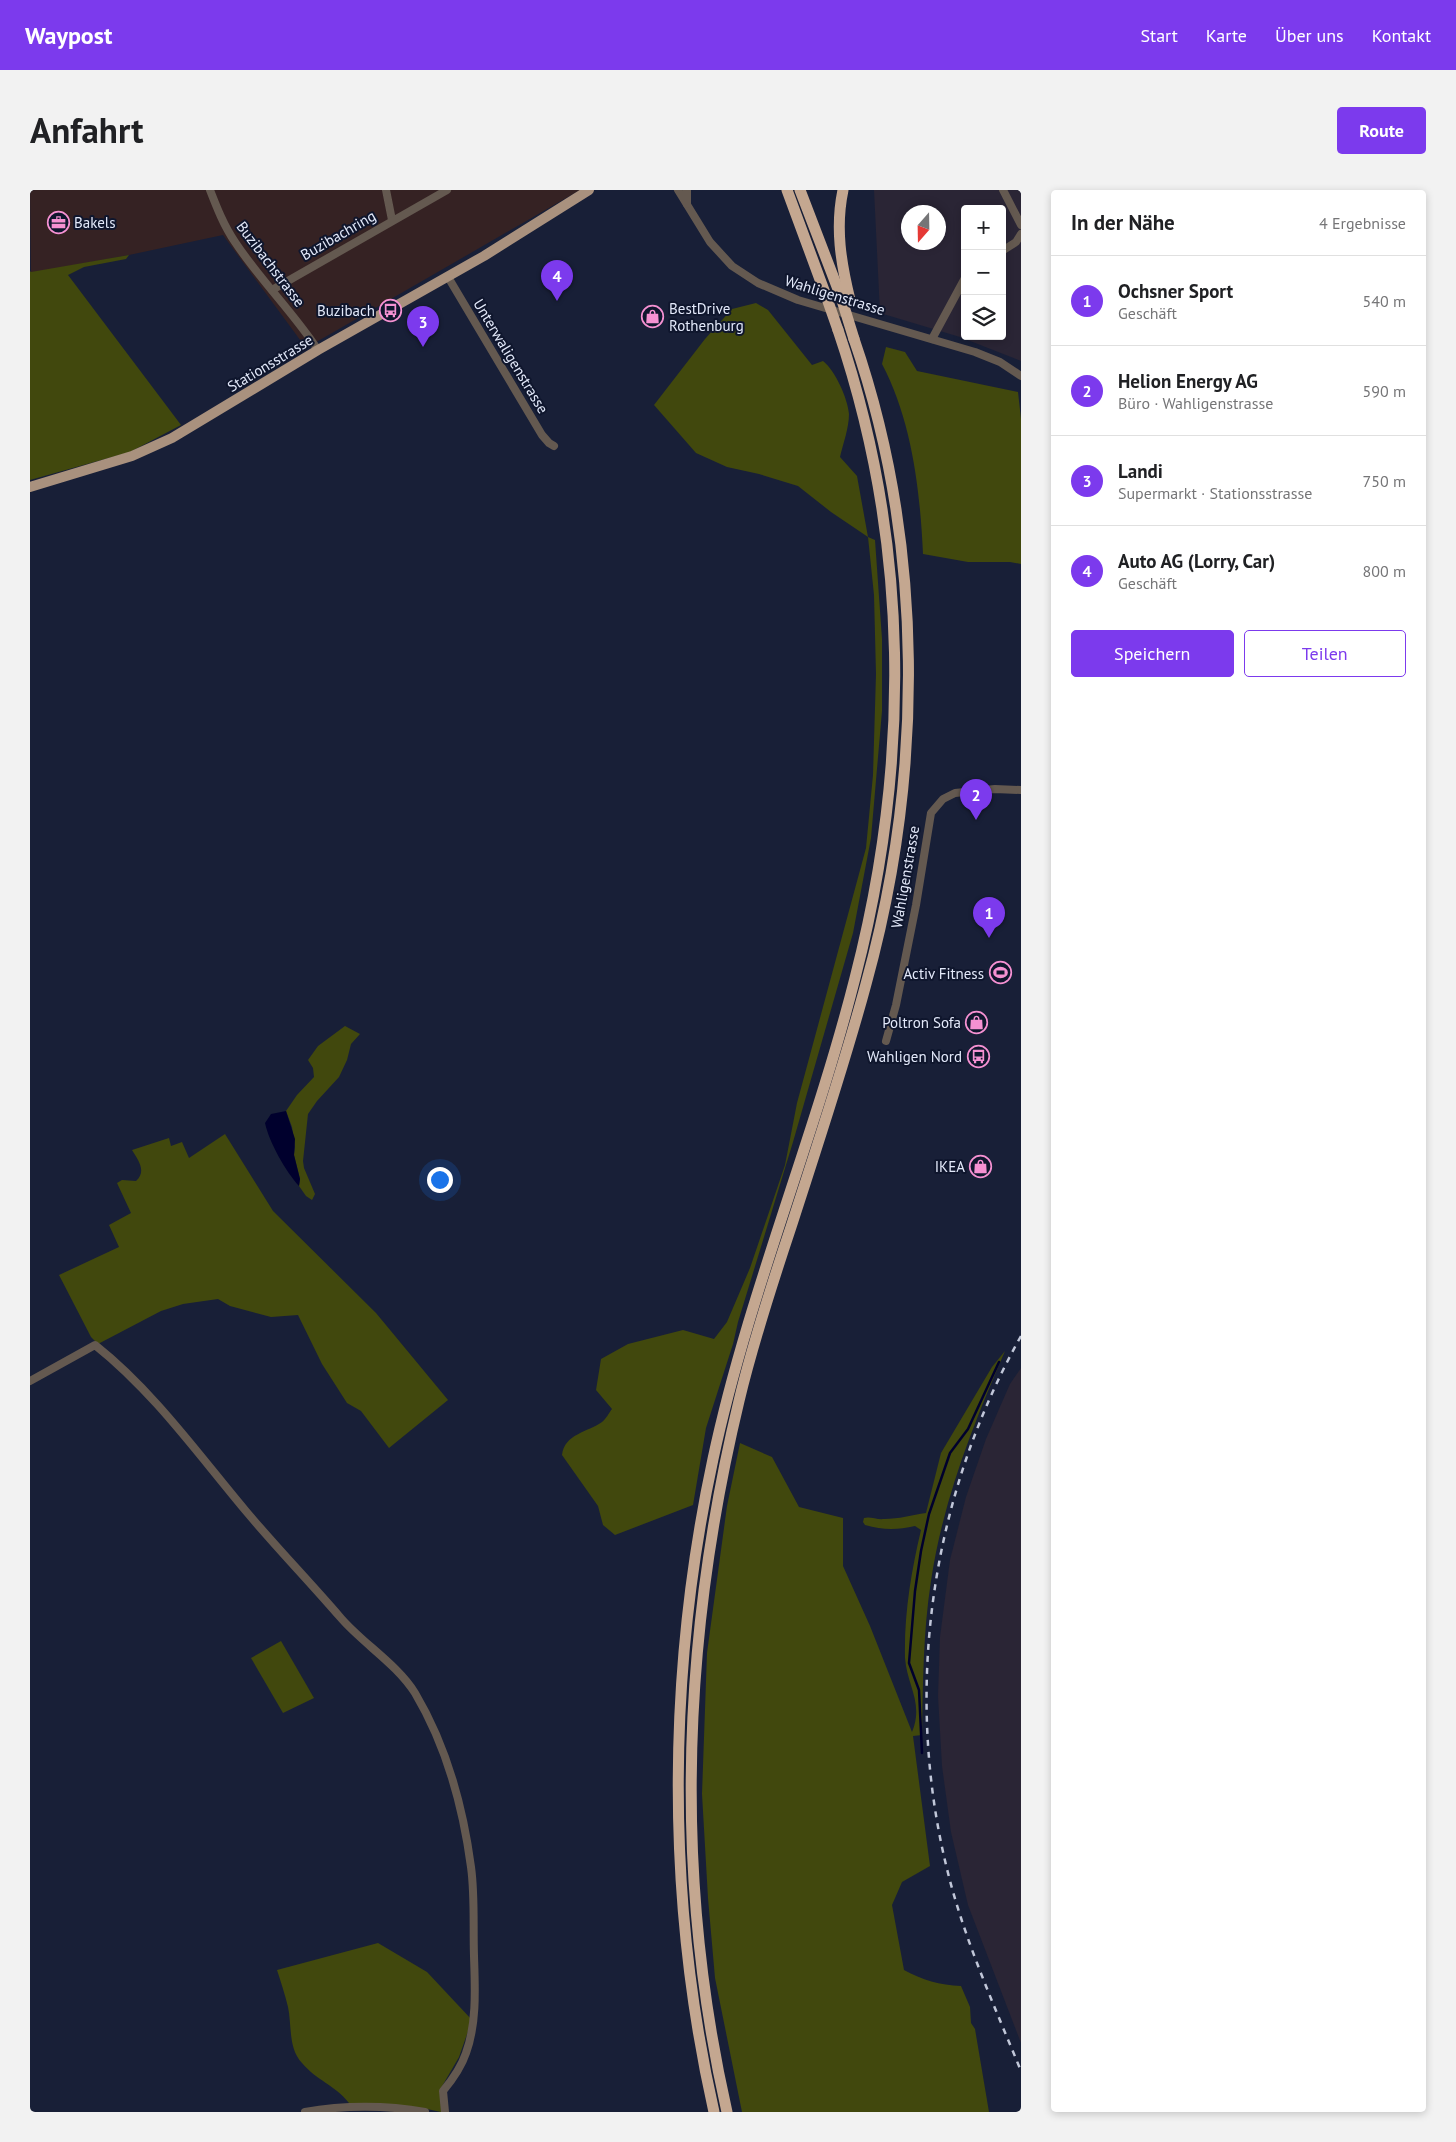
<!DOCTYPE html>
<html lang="de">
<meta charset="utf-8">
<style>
body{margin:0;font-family:"PT Sans",sans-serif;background:#f2f2f2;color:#202124}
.controls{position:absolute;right:15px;top:15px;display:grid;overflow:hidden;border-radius:5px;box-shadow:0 2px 8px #0003}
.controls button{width:45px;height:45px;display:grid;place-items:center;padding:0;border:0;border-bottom:1px solid #e0e0e0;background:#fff;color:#202124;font:25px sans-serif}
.compass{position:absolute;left:871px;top:15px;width:45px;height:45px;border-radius:50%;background:#fff;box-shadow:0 2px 8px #0003;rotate:200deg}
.you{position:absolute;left:409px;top:989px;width:18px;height:18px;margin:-12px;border:4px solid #fff;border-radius:50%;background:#1a73e8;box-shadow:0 0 0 8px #1a73e833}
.badge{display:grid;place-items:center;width:32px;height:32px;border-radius:50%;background:#7c3aed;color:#fff;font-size:16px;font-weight:700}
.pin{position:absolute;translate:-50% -41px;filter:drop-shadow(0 1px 2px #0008)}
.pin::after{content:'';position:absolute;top:26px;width:18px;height:15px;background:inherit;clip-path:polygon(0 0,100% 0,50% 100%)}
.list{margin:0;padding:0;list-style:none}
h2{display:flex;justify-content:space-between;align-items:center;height:65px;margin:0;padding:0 20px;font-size:21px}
h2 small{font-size:16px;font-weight:400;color:#757577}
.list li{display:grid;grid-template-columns:32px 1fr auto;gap:15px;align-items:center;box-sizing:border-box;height:90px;padding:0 20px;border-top:1px solid #e0e0e0}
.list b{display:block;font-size:19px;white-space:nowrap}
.list p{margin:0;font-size:16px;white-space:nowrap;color:#757577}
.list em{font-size:16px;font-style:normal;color:#757577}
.actions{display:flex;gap:10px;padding:15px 20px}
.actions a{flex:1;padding:11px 0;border:1px solid #7c3aed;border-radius:5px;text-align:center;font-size:18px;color:#7c3aed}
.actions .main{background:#7c3aed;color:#fff}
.icon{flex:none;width:28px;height:28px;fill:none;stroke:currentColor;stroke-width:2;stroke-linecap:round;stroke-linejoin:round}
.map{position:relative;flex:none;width:991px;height:1922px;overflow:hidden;border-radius:5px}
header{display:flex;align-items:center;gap:30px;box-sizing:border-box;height:70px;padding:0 25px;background:#7c3aed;color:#fff}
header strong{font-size:24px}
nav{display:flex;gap:28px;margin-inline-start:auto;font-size:18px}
.intro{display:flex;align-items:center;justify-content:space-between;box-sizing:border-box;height:120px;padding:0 30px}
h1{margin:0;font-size:35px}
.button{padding:12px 22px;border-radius:5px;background:#7c3aed;color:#fff;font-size:18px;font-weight:700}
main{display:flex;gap:30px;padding:0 30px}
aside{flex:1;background:#fff;border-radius:5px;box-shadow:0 2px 8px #0003}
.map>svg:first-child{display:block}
.commercial{fill:#352223}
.industrial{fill:#2a2535;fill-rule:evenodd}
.green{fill:#41480d}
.water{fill:#00002d}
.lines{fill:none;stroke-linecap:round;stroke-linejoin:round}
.stream{stroke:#00002d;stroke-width:2.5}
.minor{stroke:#645950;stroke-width:8}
.major{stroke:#a9917e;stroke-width:10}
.highway{stroke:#c4a790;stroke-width:11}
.rail{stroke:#c1c7d9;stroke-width:2.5;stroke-dasharray:6 6;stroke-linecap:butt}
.highway-bridge{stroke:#c4a790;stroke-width:11}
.labels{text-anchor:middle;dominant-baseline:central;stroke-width:4;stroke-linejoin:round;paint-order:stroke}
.poi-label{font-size:15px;fill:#e3e9fa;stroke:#0f162d;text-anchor:end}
.street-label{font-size:15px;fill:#e3e9fa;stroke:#0f162d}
</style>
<header>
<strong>Waypost</strong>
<nav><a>Start</a><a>Karte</a><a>Über uns</a><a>Kontakt</a></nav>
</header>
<div class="intro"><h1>Anfahrt</h1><a class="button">Route</a></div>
<main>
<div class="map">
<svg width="991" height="1922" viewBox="0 0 991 1922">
<rect width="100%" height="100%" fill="#181f37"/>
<!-- commercial -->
<path class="commercial" d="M0,0H550L276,158L193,45L99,65L1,83Z"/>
<!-- industrial -->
<g class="industrial">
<path d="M844,0H991V171L930,147L850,123ZM935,19H972V146H935ZM878,22H908V52H878Z"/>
<path d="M991,1178V1853L938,1715L921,1642L912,1576L908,1506L910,1447L920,1370L936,1307L956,1249L980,1194Z"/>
</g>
<!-- green -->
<g class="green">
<path d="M99,65L96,69L54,77L38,85L151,235L100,262L0,290V81L1,82Z"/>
<path d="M726,113L738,120L782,175L793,171C805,180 818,209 819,224C819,238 813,254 810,267L827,286L838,347L845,350L852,449V521L841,648L823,743L763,952L708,1132L703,1154L676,1238L663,1315L585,1345L573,1335L568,1316L532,1265C534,1244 558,1242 572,1232C576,1229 579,1223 582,1219L566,1200L571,1169L598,1154L653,1140L684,1149L697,1132L720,1078L755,975L767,913L836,658L843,585L846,484L844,405L838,347L801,322L768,296L729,284L697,277L666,263L624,215L675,149L702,119Z"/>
<path d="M856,157L875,162L887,181L988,202L991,229V374L980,372H938L893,364C890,300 882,231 852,174Z"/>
<path d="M315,836L330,844L321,854L317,870L309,887L287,911L278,924L273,971L274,978L285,1004L282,1010L276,1006L269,996L270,989L264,965L265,957L262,937L256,921L267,905L284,887L283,878L278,870L288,856Z"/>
<path d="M195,944L243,1021L346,1123L418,1210L359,1258L331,1221L317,1213L292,1174L268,1125L241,1127L200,1116L188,1109L153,1114L131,1121L68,1154L61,1147L29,1085L89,1057L79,1035L101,1023L87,993L92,990L106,991C117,981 108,970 102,960L139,948L141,956L152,952L159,968Z"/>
<path d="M975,1161C943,1235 913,1310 901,1391C893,1442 893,1494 892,1545L883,1546L900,1676L872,1692L862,1715L874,1780C892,1790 910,1795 931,1796L940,1817L941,1833L945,1839L959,1922H712L685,1788L678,1708L672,1604L677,1463L697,1316L710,1253L742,1267L769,1317L813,1328V1376L840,1436L882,1542C894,1513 877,1496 875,1468C874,1425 881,1382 891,1340L885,1336C867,1340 853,1340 835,1335L833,1332L834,1328C840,1326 847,1330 854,1329C869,1329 882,1325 896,1323L911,1263L962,1177Z"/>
<path d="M251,1451L284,1508L253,1523L221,1468Z"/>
<path d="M348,1753L397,1782L442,1830L429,1867L411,1898V1922L397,1919L319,1913C305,1895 286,1890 272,1873C258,1858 262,1836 258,1817C255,1805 251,1792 247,1780Z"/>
</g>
<!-- water -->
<path class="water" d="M256,921L265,949L264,965L270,989L269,996C256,982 239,952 235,933L241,924Z"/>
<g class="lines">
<!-- stream -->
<path class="stream" d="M892,1563L889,1500L879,1473L885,1401L891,1361L899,1324L920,1263L938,1239L969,1172"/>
<!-- minor -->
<g class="minor">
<path d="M180,0C187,18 194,36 205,52C230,90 263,122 288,160"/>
<path d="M356,0L362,30"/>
<path d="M648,0L680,52L702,76L728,93L768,110L945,162L970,172L991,186"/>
<path d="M657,0V14"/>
<path d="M973,0L991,35"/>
<path d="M972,61L986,52L991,44"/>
<path d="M418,87L512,245L519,253L524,256"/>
<path d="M242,100L417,0"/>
<path d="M902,149L935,88"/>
<path d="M856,851L866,815L886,715L901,623L913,609L925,603L965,599L991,600"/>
<path d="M0,1191L65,1155C123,1201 168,1264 215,1320C246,1357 279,1391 310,1427C332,1453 367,1474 385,1503C416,1555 433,1617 441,1677C445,1706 443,1736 444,1766C445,1798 447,1833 436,1863C431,1878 423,1889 413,1901L415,1922"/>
<path d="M275,1922C313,1915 357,1915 395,1922"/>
</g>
<!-- major -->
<path class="major" d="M0,297L102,266L142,248L288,160L454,66L559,0"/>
<!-- highway -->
<g class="highway">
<path d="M757,0L795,103"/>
<path d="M770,0L811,107"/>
<path d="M813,0C805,38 811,73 820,110"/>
<path d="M684,1922C636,1709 637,1483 683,1269C718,1105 784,950 825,788C881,572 880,352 808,140"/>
<path d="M697,1922C643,1684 652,1448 709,1211C723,1152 742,1094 761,1037C787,956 814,876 836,794C894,585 895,355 824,149"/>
</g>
<!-- rail -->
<path class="rail" d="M991,1146C901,1306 873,1500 917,1679C934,1749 964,1815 991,1881"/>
<!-- highway-bridge -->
<g class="highway-bridge">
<path d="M795,103L808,140"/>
<path d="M811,107L824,149"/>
</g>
</g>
<!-- icons -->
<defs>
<symbol id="office-ring" viewBox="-11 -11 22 22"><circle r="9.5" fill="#0f162d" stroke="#f591d2" stroke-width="1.5"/><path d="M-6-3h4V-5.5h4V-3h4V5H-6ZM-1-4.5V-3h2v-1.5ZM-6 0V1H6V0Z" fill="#f591d2"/></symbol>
<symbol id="bus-ring" viewBox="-11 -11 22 22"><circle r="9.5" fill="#0f162d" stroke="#f591d2" stroke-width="1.5"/><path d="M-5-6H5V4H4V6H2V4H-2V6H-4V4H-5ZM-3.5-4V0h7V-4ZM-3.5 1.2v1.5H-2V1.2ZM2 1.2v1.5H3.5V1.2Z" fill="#f591d2"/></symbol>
<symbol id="shop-ring" viewBox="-11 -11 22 22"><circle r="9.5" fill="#0f162d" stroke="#f591d2" stroke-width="1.5"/><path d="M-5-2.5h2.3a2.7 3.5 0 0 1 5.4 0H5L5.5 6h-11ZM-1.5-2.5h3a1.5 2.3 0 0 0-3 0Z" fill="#f591d2"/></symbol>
<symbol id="stadium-ring" viewBox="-11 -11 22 22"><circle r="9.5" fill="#0f162d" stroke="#f591d2" stroke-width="1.5"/><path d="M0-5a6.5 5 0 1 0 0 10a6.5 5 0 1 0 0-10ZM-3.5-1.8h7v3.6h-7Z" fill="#f591d2"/></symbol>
</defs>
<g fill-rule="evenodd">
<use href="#office-ring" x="16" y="20" width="25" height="25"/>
<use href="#bus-ring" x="348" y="108" width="25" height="25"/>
<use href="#shop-ring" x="610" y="114" width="25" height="25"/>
<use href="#stadium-ring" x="958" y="770" width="25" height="25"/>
<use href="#shop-ring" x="934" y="820" width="25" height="25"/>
<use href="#bus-ring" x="936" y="854" width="25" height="25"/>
<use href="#shop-ring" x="938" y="964" width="25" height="25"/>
</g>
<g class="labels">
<!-- poi labels -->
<g class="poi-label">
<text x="44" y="32" text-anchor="start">Bakels</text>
<text x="639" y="118" text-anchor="start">BestDrive<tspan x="639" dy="17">Rothenburg</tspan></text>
<text x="345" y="120">Buzibach</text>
<text x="954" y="783">Activ Fitness</text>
<text x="931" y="832">Poltron Sofa</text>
<text x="932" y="866">Wahligen Nord</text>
<text x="935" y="976">IKEA</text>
</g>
<!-- street labels -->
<g class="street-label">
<text transform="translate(308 45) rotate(-30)">Buzibachring</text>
<text transform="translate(241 74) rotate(53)">Buzibachstrasse</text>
<text transform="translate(805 105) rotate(17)">Wahligenstrasse</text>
<text transform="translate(481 166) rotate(59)">Unterwaligenstrasse</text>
<text transform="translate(240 173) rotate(-31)">Stationsstrasse</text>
<text transform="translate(875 687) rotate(-80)">Wahligenstrasse</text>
</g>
</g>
</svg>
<div class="controls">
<button>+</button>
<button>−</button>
<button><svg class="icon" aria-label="layers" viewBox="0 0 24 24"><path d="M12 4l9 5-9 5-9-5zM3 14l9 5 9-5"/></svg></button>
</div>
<svg class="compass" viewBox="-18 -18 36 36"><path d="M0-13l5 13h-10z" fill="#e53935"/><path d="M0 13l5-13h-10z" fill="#757577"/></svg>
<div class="you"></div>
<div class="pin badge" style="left:959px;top:748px">1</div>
<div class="pin badge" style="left:946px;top:630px">2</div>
<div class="pin badge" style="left:393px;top:157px">3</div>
<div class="pin badge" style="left:527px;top:111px">4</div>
</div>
<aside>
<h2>In der Nähe<small>4 Ergebnisse</small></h2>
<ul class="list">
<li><span class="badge">1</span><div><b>Ochsner Sport</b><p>Geschäft</p></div><em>540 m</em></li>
<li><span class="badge">2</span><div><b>Helion Energy AG</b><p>Büro · Wahligenstrasse</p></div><em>590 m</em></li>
<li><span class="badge">3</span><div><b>Landi</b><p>Supermarkt · Stationsstrasse</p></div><em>750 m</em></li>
<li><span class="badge">4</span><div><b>Auto AG (Lorry, Car)</b><p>Geschäft</p></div><em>800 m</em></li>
</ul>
<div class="actions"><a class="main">Speichern</a><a>Teilen</a></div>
</aside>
</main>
